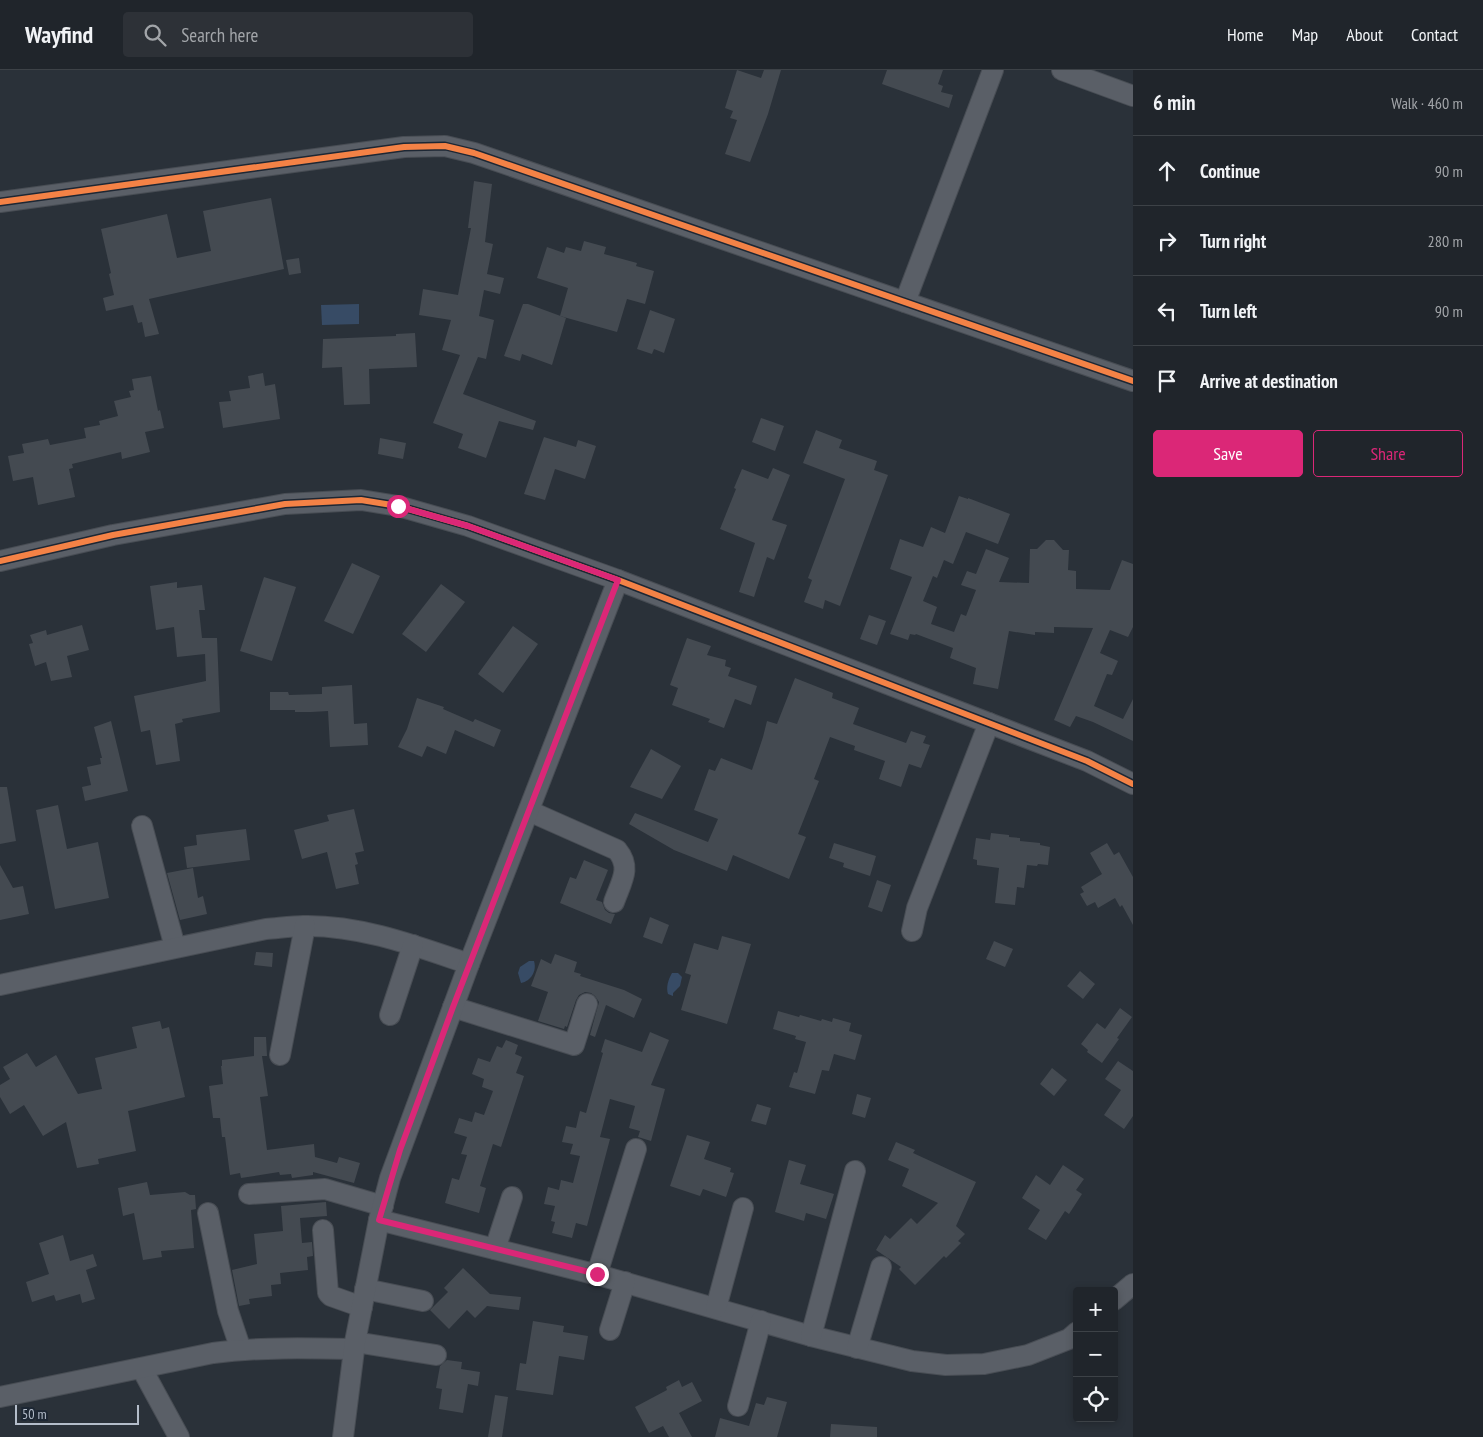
<!DOCTYPE html>
<meta charset="utf-8">
<style>
body{margin:0;font-family:"PT Sans Narrow",sans-serif;background:#2d3137;color:#f1f3f6}
.controls{position:absolute;right:15px;bottom:15px;display:grid;overflow:hidden;border-radius:5px;box-shadow:0 2px 8px #0003}
.controls button{width:45px;height:45px;display:grid;place-items:center;padding:0;border:0;border-bottom:1px solid #3d4247;background:#20252b;color:#f1f3f6;font:25px sans-serif}
.scale{position:absolute;left:15px;bottom:12px;width:124px;box-sizing:border-box;padding-left:5px;border:2px solid #b4bdca;border-top:0;font-size:14px;line-height:18px;white-space:nowrap;color:#b4bdca;-webkit-text-stroke:4px #1d2734;paint-order:stroke}
.stop{position:absolute;width:15px;height:15px;margin:-11px;border:4px solid #db2777;border-radius:50%;background:#fff}
.stop.end{background:#db2777;border-color:#fff;box-shadow:0 1px 5px #0008}
.list{margin:0;padding:0;list-style:none}
h2{display:flex;justify-content:space-between;align-items:center;height:65px;margin:0;padding:0 20px;font-size:21px}
h2 small{font-size:16px;font-weight:400;color:#a2a5a9}
.list li{display:grid;grid-template-columns:32px 1fr auto;gap:15px;align-items:center;box-sizing:border-box;height:70px;padding:0 20px;border-top:1px solid #3d4247}
.list b{display:block;font-size:19px;white-space:nowrap}
.list em{font-size:16px;font-style:normal;color:#a2a5a9}
.actions{display:flex;gap:10px;padding:15px 20px}
.actions a{flex:1;padding:11px 0;border:1px solid #db2777;border-radius:5px;text-align:center;font-size:18px;color:#db2777}
.actions .main{background:#db2777;color:#fff}
.icon{flex:none;width:28px;height:28px;fill:none;stroke:currentColor;stroke-width:2;stroke-linecap:round;stroke-linejoin:round}
.map{position:relative;flex:none;width:1133px;height:1367px;overflow:hidden}
header{display:flex;align-items:center;gap:30px;box-sizing:border-box;height:70px;padding:0 25px;background:#20252b;border-bottom:1px solid #3d4247}
header strong{font-size:24px}
nav{display:flex;gap:28px;margin-inline-start:auto;font-size:18px}
.search{width:350px;height:45px;background:#2d3137;display:flex;align-items:center;gap:12px;box-sizing:border-box;padding:0 18px;border-radius:5px;color:#a2a5a9;font-size:19px}
main{display:flex}
aside{flex:1;background:#20252b}
.map>svg:first-child{display:block}
.water{fill:#374b65}
.building{fill:#444a51}
.lines{fill:none;stroke-linecap:round;stroke-linejoin:round}
.minor-casing{stroke:#484d54;stroke-width:22}
.minor{stroke:#5a5f67;stroke-width:20}
.cycleway-casing{stroke:#1d2734;stroke-width:9}
.cycleway{stroke:#f48246;stroke-width:6}
.route{stroke:#db2777;stroke-width:6}
</style>
<header>
<strong>Wayfind</strong>
<div class="search"><svg class="icon" aria-label="search" viewBox="0 0 24 24"><circle cx="10" cy="10" r="6"/><path d="M15 15l6 6"/></svg>Search here</div>
<nav><a>Home</a><a>Map</a><a>About</a><a>Contact</a></nav>
</header>
<main>
<div class="map">
<svg width="1133" height="1367" viewBox="0 0 1133 1367">
<rect width="100%" height="100%" fill="#2a3139"/>
<!-- water -->
<g class="water">
<path d="M359,234V254L322,255L321,235Z"/>
<path d="M529,891H534C537,901 531,911 521,913L518,903L520,897Z"/>
<path d="M672,903H678L682,907L680,916L673,923V926L668,924C666,917 668,910 672,903Z"/>
</g>
<!-- building -->
<g class="building">
<path d="M737,0L761,8L764,0H781L768,44L750,92L725,84L737,50L730,48L733,41L725,38Z"/>
<path d="M887,0H943L938,14L943,16L941,22L953,25L949,38L882,14Z"/>
<path d="M474,111L492,114L485,172L493,174L487,204L504,208L500,224L484,220L479,246L494,250L486,289L478,287L463,324L536,351L533,360L499,351L486,388L458,378L463,364L433,353L460,285L442,280L451,250L419,245L423,219L458,225L471,158H468Z"/>
<path d="M271,128L284,199L149,229L159,264L145,267L142,252L138,253L133,235L106,241L103,228L114,225L109,204L111,203L101,159L167,144L177,188L211,181L203,141Z"/>
<path d="M584,171L606,177L604,184L637,193L636,196L654,201L645,234L627,229L617,262L560,246L568,218L537,208L547,177L564,183L566,177L581,181Z"/>
<path d="M299,188L301,203L289,205L286,190Z"/>
<path d="M523,234H528L566,248L552,295L522,284L520,291L504,286Z"/>
<path d="M650,240L675,249L664,283L654,279L652,284L637,279Z"/>
<path d="M415,263L417,297L369,299L370,334L344,335L342,297L322,298L323,269L396,266V264Z"/>
<path d="M263,303L265,316L275,314L280,349L223,358L219,332L231,331L229,321L250,318L248,306Z"/>
<path d="M151,306L158,341L160,340L164,358L145,362L150,382L122,389L121,382L72,394L73,398L69,399L75,427L38,435L33,407L13,411L8,386L24,383L22,374L48,369L50,375L86,368L84,358L100,355L99,351L118,346L114,331L131,327L129,321L134,320L132,309Z"/>
<path d="M761,348L784,356L775,381L752,372Z"/>
<path d="M816,360L842,370L839,378L877,391L874,400L888,405L840,536L825,530L823,539L804,532L812,510L808,508L845,409L803,393Z"/>
<path d="M544,367L576,377L578,370L596,376L585,409L555,399L545,430L524,424Z"/>
<path d="M380,368L406,373L403,389L378,384Z"/>
<path d="M773,398L790,405L772,450L787,455L774,490L767,487L754,527L739,522L755,473L720,459L736,419L734,418L742,399L768,409Z"/>
<path d="M959,426L968,429V428L1010,444L998,474L966,462L953,494L944,490L937,508L933,506L923,531L937,537L931,554L954,562L961,544L966,546L976,520L961,515L967,501L976,504L986,479L1009,488L999,512L1029,513L1030,479H1037L1046,470H1054L1063,480H1069L1068,500L1076,501V519L1110,520L1122,490L1133,494V557L1128,567L1110,560L1100,583L1118,591L1112,605L1107,604L1094,636L1123,649L1133,629V671L1093,652L1076,646L1070,657L1054,650L1093,558L1054,557V563L1035,562V565L1009,561L998,619L973,614L976,598L950,588L953,578L916,564L915,565L910,564L908,570L890,564L912,507L890,499L900,469L923,477L931,457L945,463Z"/>
<path d="M352,493L380,506L353,564L324,551Z"/>
<path d="M264,507L296,517L272,591L240,581Z"/>
<path d="M177,512V518L202,515L205,540H199L202,568H217L220,642L182,649L183,652L175,654L180,691L156,695L150,660L141,662L134,626L206,611L205,584L177,587L174,557L156,560L150,516Z"/>
<path d="M441,514L465,532L426,582L402,564Z"/>
<path d="M869,545L886,551L877,575L860,569Z"/>
<path d="M82,555L89,580L67,586L72,607L51,611L46,592L35,596L29,574L33,573L30,565L46,560L47,565Z"/>
<path d="M513,556L538,574L503,623L478,604Z"/>
<path d="M687,568L711,576L707,585L726,590L725,596L731,598L728,606L757,616L751,635L735,629L724,658L708,652L710,649L672,635L678,618L670,615Z"/>
<path d="M795,608L833,623L832,628L859,638L853,654L906,673L911,661L926,666L923,673L930,675L921,698L909,694L901,717L879,709L885,691L854,680L855,676L830,667L814,709L819,711L798,764L806,767L789,809L733,785L727,801L674,780L629,754L635,743L708,772L718,749L694,740L709,699L715,701L721,688L752,700L763,667L767,651L777,654Z"/>
<path d="M352,615L354,654L367,653L368,675L330,677L328,641L311,642H295V640H270V622H288L289,625L322,624V617Z"/>
<path d="M417,628L444,637L443,639L473,652L475,649L501,660L494,677L455,660L446,684L427,676L422,687L398,677L407,659Z"/>
<path d="M111,651L128,721L85,731L82,717L91,715L87,697L101,694L100,688H102L94,657Z"/>
<path d="M651,679L681,696L662,729L630,717Z"/>
<path d="M0,717H7L16,771L0,774Z"/>
<path d="M58,735L67,779L98,772L109,828L55,839L36,740Z"/>
<path d="M354,739L364,781L355,783L358,794L355,795L359,814L336,819L327,782L302,789L294,760L329,751L327,745Z"/>
<path d="M246,759L250,790L187,798L184,777L197,775L196,765Z"/>
<path d="M991,763L1009,765V767L1020,768V771L1040,773V775L1050,777L1048,795L1038,794L1037,796L1027,795L1024,818L1017,817L1015,835L995,833L999,798L977,795V790L973,789L976,768L990,770Z"/>
<path d="M834,773L876,786L870,806L843,797L844,793L829,788Z"/>
<path d="M1107,773L1114,785L1119,782L1133,807V855L1122,835L1120,837L1115,828L1098,838L1095,832L1087,836L1080,824L1084,822L1081,817L1102,804L1090,783Z"/>
<path d="M584,790L608,800L596,830L602,832L605,840L609,843L615,844L611,854L560,833L570,807L576,809Z"/>
<path d="M0,795L13,818L23,816L29,844L0,850Z"/>
<path d="M193,798L198,828L203,826L207,844L180,850L167,803Z"/>
<path d="M877,810L891,815L882,842L868,837Z"/>
<path d="M650,847L669,855L662,874L643,867Z"/>
<path d="M722,866L751,874L727,954L681,940L691,905L685,903L694,873L718,880Z"/>
<path d="M994,871L1013,879L1005,897L986,889Z"/>
<path d="M256,882L273,883L272,897L254,895Z"/>
<path d="M555,884L577,892L574,902L581,904L580,906L624,920L642,929L634,948L606,935L595,967L590,965L599,932L595,926L591,923L585,922L579,925L576,930L567,957L565,956L564,959L538,951L548,922L531,916L541,889L551,894Z"/>
<path d="M1080,901L1095,914L1083,929L1067,916Z"/>
<path d="M1120,938L1132,947L1117,968L1119,969L1102,993L1087,982L1088,980L1081,974L1097,953L1105,959Z"/>
<path d="M778,941L799,947L800,945L821,951L822,949L832,952L833,948L851,953L849,961L862,965L855,990L834,984L829,1001L822,1000L815,1024L789,1017L794,1002L797,1003L806,972L795,969L796,966L773,959Z"/>
<path d="M160,951L162,959L169,957L185,1027L128,1041L136,1081L98,1089L99,1094L77,1098L66,1052L43,1066L24,1035L10,1044L0,1027V1015L10,1009L3,997L27,983L36,997L56,985L78,1024L102,1019L95,988L137,978L132,957Z"/>
<path d="M650,962L669,970L651,1015L665,1019L651,1071L638,1067L640,1061L629,1058L635,1036L610,1029L600,1067L610,1069L587,1156L576,1153L572,1168L552,1163L555,1152L551,1151L555,1136L544,1134L548,1117L559,1120L561,1110L573,1113L580,1086L570,1084L573,1074L562,1072L566,1056L576,1058L580,1041L586,1043L603,983L601,982L605,969L642,982Z"/>
<path d="M254,967H266L267,986H262L268,1026L260,1027L267,1080L314,1074L315,1087L337,1093L339,1087L360,1093L354,1113L313,1102V1105L292,1108L291,1104L280,1105L279,1102L241,1108L240,1103L230,1105L225,1067H222L220,1048H213L209,1016L223,1014L221,996H222V990L254,986Z"/>
<path d="M506,970L518,975L515,984L522,987L516,1003L524,1006L501,1077L493,1074L480,1116L486,1118L479,1143L445,1133L452,1108L459,1110L467,1085L461,1084L467,1067L454,1063L459,1048L472,1052L475,1042L484,1045L493,1021L482,1017L484,1009L472,1004L478,988L490,992L497,976L502,978Z"/>
<path d="M1118,991L1133,1001V1046L1124,1059L1104,1045L1121,1020L1105,1009Z"/>
<path d="M1052,998L1067,1010L1054,1026L1040,1014Z"/>
<path d="M857,1024L871,1028L865,1048L852,1044Z"/>
<path d="M757,1034L771,1038L766,1055L751,1051Z"/>
<path d="M687,1065L710,1072L704,1089L731,1098L730,1102L734,1103L726,1127L703,1119L700,1126L670,1116Z"/>
<path d="M896,1072L915,1080L913,1083L976,1112L956,1156L965,1164L958,1171L961,1173L946,1188L944,1186L915,1215L899,1199L901,1197L876,1180L885,1165L890,1169L911,1148L917,1154L938,1133L902,1116L909,1099L888,1090Z"/>
<path d="M789,1090L806,1095L800,1114L834,1124L826,1149L806,1143L804,1151L775,1142Z"/>
<path d="M1063,1095L1084,1109L1076,1120L1082,1124L1069,1144L1065,1141L1046,1170L1028,1159L1040,1140L1022,1128L1036,1105L1050,1115Z"/>
<path d="M147,1112L150,1125L185,1122L190,1125H195L196,1139L191,1140L194,1178L161,1181L162,1187L143,1190L134,1143L123,1146L118,1118Z"/>
<path d="M326,1132L327,1146L300,1148L302,1173L312,1172L313,1186L307,1187L308,1200L280,1203L281,1214L271,1215L272,1226L249,1229L250,1234L239,1236L232,1200L257,1194L254,1164L283,1161L281,1136Z"/>
<path d="M63,1165L70,1191L93,1184L97,1196L86,1200L95,1229L82,1233L80,1224L56,1231L54,1225L32,1232L26,1212L49,1204L39,1173Z"/>
<path d="M463,1198L490,1224L521,1227L519,1240L487,1236L475,1248L467,1240L449,1259L430,1240L448,1222L444,1218Z"/>
<path d="M533,1251L564,1256L563,1262L588,1266L584,1290L559,1286L553,1325L516,1320L520,1293L526,1294Z"/>
<path d="M447,1290L462,1292L461,1299L480,1302L478,1316L468,1314L463,1343L439,1339L442,1319L436,1318L440,1296Z"/>
<path d="M679,1310L682,1317L692,1312L702,1331L679,1343L692,1367H669L663,1356L649,1363L635,1337L667,1320L666,1317Z"/>
<path d="M495,1325L508,1327L502,1367H488Z"/>
<path d="M767,1327L787,1332L777,1367H715L720,1348L749,1356L756,1333L764,1335Z"/>
<path d="M831,1354L877,1357V1367H830Z"/>
</g>
<g class="lines">
<defs>
<g id="minor">
<path d="M1062,0L1133,26"/>
<path d="M0,132L404,77L445,76L474,83L1133,311"/>
<path d="M905,232L993,0"/>
<path d="M0,491L113,465L285,434L361,430L398,436L468,456L618,510L1087,691L1133,714"/>
<path d="M529,741L617,780C632,798 621,812 614,832"/>
<path d="M142,756L175,877"/>
<path d="M912,861L917,838L989,653"/>
<path d="M0,915L266,859C279,858 292,856 304,856C361,855 416,876 469,894"/>
<path d="M453,937L574,975L587,934"/>
<path d="M390,945L413,875"/>
<path d="M280,985L305,856"/>
<path d="M249,1124L325,1119L383,1136"/>
<path d="M208,1143L228,1241L241,1280"/>
<path d="M379,1150L602,1206L811,1266L912,1291L946,1295L984,1294L1028,1285L1069,1269L1077,1262"/>
<path d="M323,1160L328,1223L331,1226L362,1237"/>
<path d="M495,1179L512,1127"/>
<path d="M597,1204L636,1079"/>
<path d="M365,1219L423,1231"/>
<path d="M1114,1230L1133,1214"/>
<path d="M716,1238L743,1138"/>
<path d="M610,1260L625,1212"/>
<path d="M811,1266L855,1101"/>
<path d="M355,1272L436,1285"/>
<path d="M857,1278L881,1197"/>
<path d="M142,1299L179,1367"/>
<path d="M0,1327L213,1283C260,1277 306,1278 353,1279"/>
<path d="M738,1336L761,1251"/>
<path d="M343,1367L355,1272L379,1150L390,1108L469,894L618,510"/>
</g>
</defs>
<!-- minor casing -->
<use href="#minor" class="minor-casing"/>
<!-- minor -->
<use href="#minor" class="minor"/>
<defs>
<g id="cycleway">
<path d="M0,132L404,77L445,76L474,83L1133,311"/>
<path d="M0,491L113,465L285,434L361,430L398,436L468,456L618,510L1087,691L1133,714"/>
</g>
</defs>
<!-- cycleway casing -->
<use href="#cycleway" class="cycleway-casing"/>
<!-- cycleway -->
<use href="#cycleway" class="cycleway"/>
</g>
<g class="lines">
<!-- route -->
<path class="route" d="M398,436L468,456L618,510L453,937L400,1080L379,1150L597,1204"/>
</g>
</svg>
<div class="controls">
<button>+</button>
<button>−</button>
<button><svg class="icon" aria-label="locate" viewBox="0 0 24 24"><circle cx="12" cy="12" r="6"/><path d="M12 2v4M12 18v4M2 12h4M18 12h4"/></svg></button>
</div>
<div class="scale">50 m</div>
<div class="stop" style="left:398px;top:436px"></div>
<div class="stop end" style="left:597px;top:1204px"></div>
</div>
<aside>
<h2>6 min<small>Walk · 460 m</small></h2>
<ul class="list">
<li><svg class="icon" aria-label="ahead" viewBox="0 0 24 24"><path d="M12 20V5M6 11l6-6 6 6"/></svg><div><b>Continue</b></div><em>90 m</em></li>
<li><svg class="icon" aria-label="right" viewBox="0 0 24 24"><path d="M7 20v-9h11M14 6l5 5-5 5"/></svg><div><b>Turn right</b></div><em>280 m</em></li>
<li><svg class="icon" aria-label="left" viewBox="0 0 24 24"><path d="M17 20v-9H6M10 6l-5 5 5 5"/></svg><div><b>Turn left</b></div><em>90 m</em></li>
<li><svg class="icon" aria-label="arrive" viewBox="0 0 24 24"><path d="M6 21V4h12l-3 4 3 4H6"/></svg><div><b>Arrive at destination</b></div></li>
</ul>
<div class="actions"><a class="main">Save</a><a>Share</a></div>
</aside>
</main>
